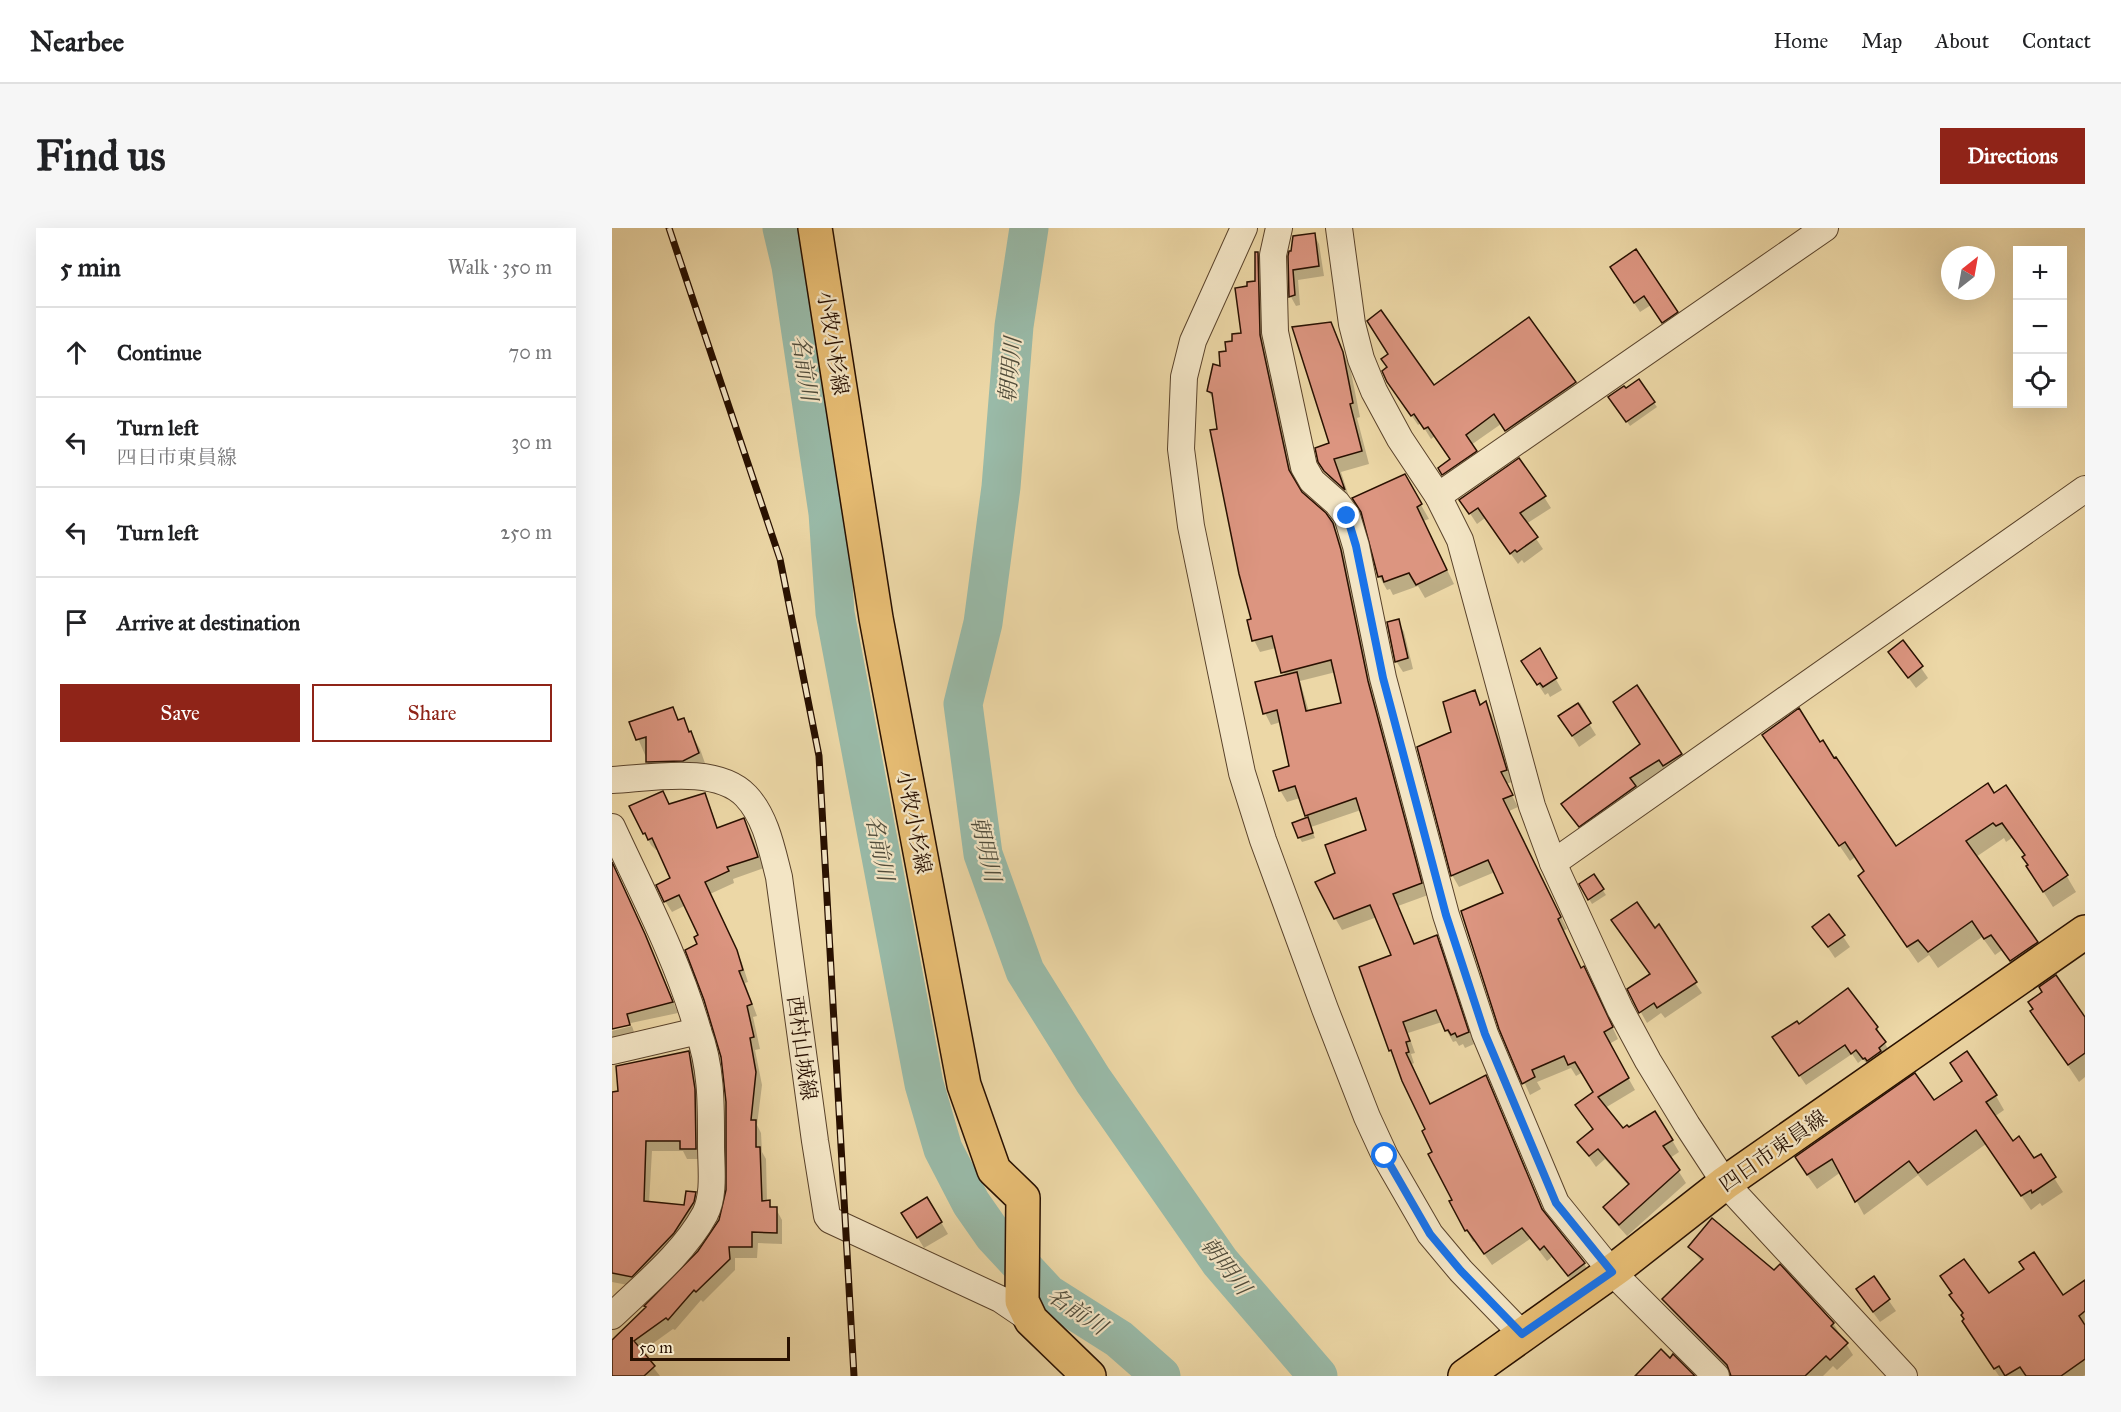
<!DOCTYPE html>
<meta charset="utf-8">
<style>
body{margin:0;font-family:"IM FELL Great Primer","Noto Serif JP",serif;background:#f6f6f6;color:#202124}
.controls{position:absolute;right:18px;top:18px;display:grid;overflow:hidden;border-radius:0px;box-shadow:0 6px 24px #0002}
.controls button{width:54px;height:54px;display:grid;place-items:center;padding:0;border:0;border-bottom:2px solid #e0e0e0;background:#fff;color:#202124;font:30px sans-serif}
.compass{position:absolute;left:1329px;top:18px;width:54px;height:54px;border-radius:50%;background:#fff;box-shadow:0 6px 24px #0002;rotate:31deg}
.scale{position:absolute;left:18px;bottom:15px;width:160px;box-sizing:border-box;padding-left:6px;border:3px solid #281000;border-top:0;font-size:16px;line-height:21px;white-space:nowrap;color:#281000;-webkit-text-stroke:4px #f3e5c5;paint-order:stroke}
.stop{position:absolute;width:18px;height:18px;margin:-14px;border:4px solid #1a73e8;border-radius:50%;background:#fff}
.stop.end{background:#1a73e8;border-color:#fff;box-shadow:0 2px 6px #0008}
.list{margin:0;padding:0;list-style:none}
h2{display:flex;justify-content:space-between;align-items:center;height:78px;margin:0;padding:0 24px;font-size:26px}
h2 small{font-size:20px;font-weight:400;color:#757577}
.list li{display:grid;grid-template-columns:39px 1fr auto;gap:18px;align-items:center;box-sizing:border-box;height:90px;padding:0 24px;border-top:2px solid #e0e0e0}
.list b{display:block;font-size:22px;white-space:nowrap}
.list p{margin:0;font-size:20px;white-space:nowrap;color:#757577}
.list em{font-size:20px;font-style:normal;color:#757577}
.actions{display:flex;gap:12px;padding:18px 24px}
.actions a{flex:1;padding:14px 0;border:2px solid #8f2418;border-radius:0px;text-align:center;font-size:21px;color:#8f2418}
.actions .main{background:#8f2418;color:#fff}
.icon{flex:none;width:33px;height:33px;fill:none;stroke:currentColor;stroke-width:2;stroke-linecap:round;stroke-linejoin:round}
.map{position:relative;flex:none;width:1473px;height:1148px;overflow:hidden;border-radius:0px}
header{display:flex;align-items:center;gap:36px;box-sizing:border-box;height:84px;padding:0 30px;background:#fff;border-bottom:2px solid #e0e0e0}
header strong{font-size:28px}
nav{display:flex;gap:33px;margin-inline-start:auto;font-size:21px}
.intro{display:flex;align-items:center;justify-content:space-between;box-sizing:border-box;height:144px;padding:0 36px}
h1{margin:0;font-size:42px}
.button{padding:15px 27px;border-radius:0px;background:#8f2418;color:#fff;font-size:21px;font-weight:700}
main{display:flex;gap:36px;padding:0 36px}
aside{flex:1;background:#fff;border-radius:0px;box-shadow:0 6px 24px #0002}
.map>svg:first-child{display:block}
.shadow{fill:#0003;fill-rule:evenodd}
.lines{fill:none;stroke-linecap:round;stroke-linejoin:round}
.river{stroke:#99baa8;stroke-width:39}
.building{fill:#dc9580;stroke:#281000;stroke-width:1.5}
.minor-casing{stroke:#59422a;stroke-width:28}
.major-casing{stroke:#281000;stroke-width:36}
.minor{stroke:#f3e5c5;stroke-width:26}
.major{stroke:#e6bc73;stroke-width:33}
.rail-casing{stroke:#281000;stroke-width:7}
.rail{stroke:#f3e5c5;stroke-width:4.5;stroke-dasharray:14;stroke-linecap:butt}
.route{stroke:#1a73e8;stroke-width:8}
.labels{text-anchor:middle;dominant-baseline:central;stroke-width:4.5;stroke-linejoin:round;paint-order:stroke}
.street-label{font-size:21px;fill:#281000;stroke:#f3e5c5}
.water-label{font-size:22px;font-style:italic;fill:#504c3b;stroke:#f3e5c5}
</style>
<header>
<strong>Nearbee</strong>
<nav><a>Home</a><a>Map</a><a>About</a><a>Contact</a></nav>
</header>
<div class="intro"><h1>Find us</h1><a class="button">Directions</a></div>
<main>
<aside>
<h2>5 min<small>Walk · 350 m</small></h2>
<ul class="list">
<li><svg class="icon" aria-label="ahead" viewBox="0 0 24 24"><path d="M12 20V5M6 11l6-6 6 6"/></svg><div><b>Continue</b></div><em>70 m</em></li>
<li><svg class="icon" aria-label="left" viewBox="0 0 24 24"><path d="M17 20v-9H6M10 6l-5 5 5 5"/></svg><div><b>Turn left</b><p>四日市東員線</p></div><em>30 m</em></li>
<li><svg class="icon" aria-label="left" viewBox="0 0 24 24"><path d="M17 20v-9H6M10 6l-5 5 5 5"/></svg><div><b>Turn left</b></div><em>250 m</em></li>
<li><svg class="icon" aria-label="arrive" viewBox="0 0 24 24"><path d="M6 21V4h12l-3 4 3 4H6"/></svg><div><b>Arrive at destination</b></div></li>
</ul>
<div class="actions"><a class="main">Save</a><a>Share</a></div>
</aside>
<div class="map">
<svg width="1473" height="1148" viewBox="0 0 1473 1148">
<rect width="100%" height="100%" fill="#ecd7a6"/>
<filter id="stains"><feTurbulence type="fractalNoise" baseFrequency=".00333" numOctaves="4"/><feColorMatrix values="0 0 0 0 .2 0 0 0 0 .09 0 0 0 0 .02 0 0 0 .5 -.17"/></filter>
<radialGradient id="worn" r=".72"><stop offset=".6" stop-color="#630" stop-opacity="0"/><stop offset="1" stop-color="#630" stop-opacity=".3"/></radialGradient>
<!-- shadow -->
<g class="shadow">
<path d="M702,7L707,16L712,48L686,52L688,77L684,78L679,69L678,29Z"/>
<path d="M645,25L652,37L654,120L683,255L689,265L720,296L727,308L816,667L786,678L803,717L824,709L831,720L862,816L853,820L851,816L847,818L844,813L841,814L830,794L796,805L803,825L799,826L802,835L800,836L819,877L873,849L880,860L933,987L972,1035L978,1047L964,1059L940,1029L935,1033L918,1011L880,1037L863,1013L861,1014L839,974L842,972L815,902L778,822L781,728L765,689L730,702L723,690L725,646L756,603L749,582L699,599L703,610L690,614L687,609L696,591L688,570L675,574L668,562L679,539L669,494L659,497L653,485L673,448L664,420L648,424L642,412L641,392L603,174L596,163L610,140L615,124L630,106L637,60L645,55ZM724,444L731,477L697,484L688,453Z"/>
<path d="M1005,49L1064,85L1070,94L1056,104L1039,77L1028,84Z"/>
<path d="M916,91L968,166L900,213L889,196L859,217L870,234L837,257L828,241L839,232L823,208L819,211L809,195L806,197L776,153L821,159Z"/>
<path d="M718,96L738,139L748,189L745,190L757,236L729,244L738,272L721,257L708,233L719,216Z"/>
<path d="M1001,174L1042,175L1045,179L1018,198Z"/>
<path d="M792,247L817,291L811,293L842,356L813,370L806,358L781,367L778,361L775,362L767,348Z"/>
<path d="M932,269L939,280L914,296L931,321L912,335L910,332L906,336L873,290L865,296L849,272Z"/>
<path d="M786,393L792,404L801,441L791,444L784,433Z"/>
<path d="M1291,414L1316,450L1304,460L1278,425Z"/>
<path d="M927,422L950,462L938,469L936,465L933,467L918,444Z"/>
<path d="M862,464L870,478L873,475L880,487L900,554L894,556L906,579L897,583L955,701L951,703L969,741L978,752L1006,811L997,816L1023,862L993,880L1011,902L1060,912L1067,924L1058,930L1074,955L1015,1008L1000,991L993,979L1017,958L993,931L984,939L967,915L982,903L965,878L982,865L971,844L964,848L959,840L925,854L929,861L918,867L888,800L893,665L883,644L847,659L840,647Z"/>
<path d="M968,475L974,485V491L984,507L967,519L948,488Z"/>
<path d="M60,481L67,493L71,491L80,507L88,521L95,541L45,550L36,534L19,494Z"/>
<path d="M1151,507L1208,516L1283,620L1381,567L1454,647L1464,664L1441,679L1416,639L1413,628L1400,610L1394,614L1392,610L1364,629L1434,731L1408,749L1390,722L1383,727L1370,709L1326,740L1317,727L1306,735L1257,665L1248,649L1253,644L1243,629L1238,633Z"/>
<path d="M1029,517L1069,526L1077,540L975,612L951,576Z"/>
<path d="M51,565L58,577L92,567L98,578L106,601L131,592L138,603L152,640L121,651L122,655L98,666L130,735L136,754L133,755L145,788L141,789L148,821L143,822L150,857L145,897L149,905L150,924L154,931L155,974L161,981H164L170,992V1016L146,1015L145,1030H123V1042L91,1074L89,1072L63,1102L61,1101L29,1124L48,1148H0V1114L86,1025L98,1009L111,984L116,953L115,874L113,843L87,717L88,707L74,677L60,684L53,673L60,650L47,621L44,622L39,617L19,579Z"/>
<path d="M0,635L39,718L66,785L0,799Z"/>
<path d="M981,648L994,667L980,676L969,657Z"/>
<path d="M1217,688L1238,719L1223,730L1202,699Z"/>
<path d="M1039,747L1083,755L1090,765L1053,790L1049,785L1035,795L1023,774Z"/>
<path d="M1236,762L1265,800L1278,825L1258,840L1251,831L1246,835L1240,826L1194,857L1168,819L1187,798Z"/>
<path d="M1420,784L1473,791V849L1467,854Z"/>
<path d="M20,798L23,807L0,812V803Z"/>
<path d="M76,824L82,835L88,873L89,931H75L71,923H40L37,975L73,979L83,966L89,976L26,1059L0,1054V865L8,864Z"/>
<path d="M1384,868L1392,882L1382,889L1400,915L1442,950L1451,964L1430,978L1428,975L1419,982L1374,916L1315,958L1306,947L1252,987L1229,944L1205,961L1193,944L1321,874Z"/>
<path d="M291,985L329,994L336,1006L312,1020Z"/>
<path d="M1078,1019L1221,1095L1241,1127L1225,1142L1221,1138L1211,1148H1120V1146L1059,1082L1052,1071L1090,1034Z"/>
<path d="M1261,1050L1284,1083L1268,1094L1252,1072Z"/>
<path d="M1473,1054V1147L1471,1148H1387L1358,1105L1351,1087L1339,1068L1450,1070Z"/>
</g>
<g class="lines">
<!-- river -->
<g class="river">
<path d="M170,0L179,38L216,285L223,385L312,856L331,921L359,975L382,1008L436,1066L507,1111L549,1148"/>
<path d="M417,0L402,98L389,259L371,395L351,476L371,626L413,743L481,852L608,1034L706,1148"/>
</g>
</g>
<!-- building -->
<g class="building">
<path d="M703,5L707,38L681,42L683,67L677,69L676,28L677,23H679L681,8Z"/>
<path d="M1024,21L1066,84L1050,95L1032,68L1022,75L998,39Z"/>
<path d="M643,24H646L648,107L677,242L690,264L714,285L721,295L729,322L756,453L810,655L781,666L802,716L825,707L857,804L845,809L843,805L839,807L836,802L833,803L824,782L791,794L798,813L794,814L797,824L794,825L818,876L874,847L930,981L973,1035L956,1048L932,1018L928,1022L910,1000L872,1026L855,1002L853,1003L837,973L840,972L816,926L820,924L810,903L813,901L790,853L779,822L777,823L747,739L779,727L758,677L722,691L703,654L723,645L713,617L754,602L744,570L693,588L683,558L667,563L661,543L677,538L665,482L651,486L643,454L685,444L694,483L729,475L719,432L669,445L660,408L640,413L635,392L639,391L627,346L598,202L605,201L600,165L595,163L601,136L608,138L607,124L614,123L613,114L620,113V106L629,105L623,60L635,58V54L643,53Z"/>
<path d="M769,82L822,157L917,89L964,154L893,203L882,186L854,207L865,223L830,247L826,240L838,231L816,199L812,201L802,186L799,188L775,154L770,143L775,139L769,131L776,126L755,93Z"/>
<path d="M719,94L731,124L741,175L738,176L750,223L722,231L733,262L712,243L706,234L703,220L717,215L680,99Z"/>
<path d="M1027,151L1043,174L1014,194L996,169L1012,158L1014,160Z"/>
<path d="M907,230L934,268L908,285L926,309L905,324L903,322L898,326L866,280L857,286L847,272Z"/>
<path d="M793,246L810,276L805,279L835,342L804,357L797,345L772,354L770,348L766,349L749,284L740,270Z"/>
<path d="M787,391L796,430L783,434L775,394Z"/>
<path d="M1291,412L1311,438L1296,450L1276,424Z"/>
<path d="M928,420L945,450L931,459L928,455L925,457L909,433Z"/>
<path d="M1025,457L1070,526L1051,538L1047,532L1018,550L1024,558L967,599L949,576L1028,516L1001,474Z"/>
<path d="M863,462L868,477L874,473L895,542L889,544L901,567L891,571L949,689L946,691L969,740L972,738L1001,799L992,804L1017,850L986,869L1011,900L1015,897L1017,899L1043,883L1061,912L1051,918L1068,942L1007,997L991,979L1017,956L986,921L977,928L965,914L981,901L963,877L981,864L963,834L956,837L952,828L920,842L923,849L910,856L887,801L849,683L891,665L876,632L839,648L805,519L839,504L831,474Z"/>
<path d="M966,475L979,495L960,508L946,488Z"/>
<path d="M61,479L66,492L72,490L77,504L79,503L87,525L71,533L34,534V509L24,512L17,494Z"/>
<path d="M1187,480L1208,514L1211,512L1222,530L1224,529L1284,618L1376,555L1382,565L1394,557L1456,647L1431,664L1414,638L1416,637L1410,629L1413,627L1390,595L1384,598L1381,595L1354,613L1426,714L1398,733L1379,707L1372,711L1360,693L1316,724L1306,712L1295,719L1246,648L1252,643L1233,614L1227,618L1150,507Z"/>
<path d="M51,563L57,576L93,565L105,600L132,590L146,629L115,639L117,643L93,654L125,722L131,742L127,743L140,776L135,778L142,809L138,810L144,844L139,892H144V919H148L150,973L158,972V979H165V1005L140,1004V1019H117L118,1031L84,1064L82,1062L56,1092L54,1090L22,1113L43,1138L32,1148H0V1112L34,1079L32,1078L86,1023L107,992L114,962V874L109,829L92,772L73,722L85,716L82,709L86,707L67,667L52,674L44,657L58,650L40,610L36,612L33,605L31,606L17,578Z"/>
<path d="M696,589L701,605L686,610L680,595Z"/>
<path d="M0,634L33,706L61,774L15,786L18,797L0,801Z"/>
<path d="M982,646L992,661L976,672L967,656Z"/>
<path d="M1025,674L1043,700L1047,696L1085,754L1045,780L1042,775L1027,785L1015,761L1038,746L999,692Z"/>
<path d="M1217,686L1233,707L1216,719L1200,699Z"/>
<path d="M1444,747L1473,789V825L1456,837L1418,783L1421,781L1416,774L1430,764L1427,759Z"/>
<path d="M1236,760L1266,799L1264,801L1274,814L1267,820L1269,823L1255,833L1253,830L1251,831L1244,822L1239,826L1233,817L1187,848L1160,809L1185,793L1187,796Z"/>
<path d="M77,823L83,861L84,921H68V913H34L32,973L72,977L74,963L84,964L82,974L62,1005L20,1049L0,1045V864L6,863L4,838Z"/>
<path d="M1355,823L1385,867L1374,874L1401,913L1407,908L1422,930L1429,926L1444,949L1420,965L1419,962L1409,968L1364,902L1306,945L1297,933L1243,974L1220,931L1195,947L1183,929L1303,845L1322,872L1350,853L1338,835Z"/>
<path d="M315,969L330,994L305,1010L289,985Z"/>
<path d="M1100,990L1162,1042L1168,1036L1222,1095L1219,1098L1236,1115L1218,1132L1214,1128L1193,1148H1119L1115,1137L1050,1071L1091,1031L1076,1019Z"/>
<path d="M1422,1024L1451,1067L1473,1052V1083L1467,1088L1473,1097V1131L1449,1148H1414L1408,1139L1393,1148L1387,1138L1382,1141L1350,1093L1352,1091L1349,1087L1351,1085L1337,1067L1340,1065L1328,1048L1352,1031L1377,1065L1412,1041L1407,1034Z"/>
<path d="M1262,1048L1278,1071L1261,1084L1244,1061Z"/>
<path d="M1049,1121L1058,1130L1061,1126L1083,1148H1023Z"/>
</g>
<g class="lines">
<defs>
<g id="minor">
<path d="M632,0L581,113L572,149L569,221L579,298L630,545L651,612L713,781L755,889L773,928L818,1006L849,1043L910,1106"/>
<path d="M667,0L661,27L663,104L692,239L700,253L725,275L735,288L744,318L771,450L834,687L873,806L944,975L1000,1044L1104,1148"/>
<path d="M727,0L740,96L749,131L762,163L788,211L826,268L848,312L920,578L941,635L1008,781L1036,833L1075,897L1113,955L1292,1148"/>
<path d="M826,268L1213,0"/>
<path d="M0,552C39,550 105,537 134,568C154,589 160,622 167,649L203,913L215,988L218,992L388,1071L419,1092"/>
<path d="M0,599C31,666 66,732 86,803L0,823"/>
<path d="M941,635L1473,261"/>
<path d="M0,1088C32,1057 71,1026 93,986C103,966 99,939 99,917C99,879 100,840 86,803"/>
</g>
<g id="major">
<path d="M203,0L264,390L352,857L382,942L411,970L410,1073L419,1092L477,1148"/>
<path d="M853,1148L1006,1039L1113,955L1473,704"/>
</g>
</defs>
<!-- minor casing -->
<use href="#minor" class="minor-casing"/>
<!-- major casing -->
<use href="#major" class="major-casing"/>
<!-- minor -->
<use href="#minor" class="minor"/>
<!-- major -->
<use href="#major" class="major"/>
<defs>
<path id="rail" d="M57,0L168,331L207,528L242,1148"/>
</defs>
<!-- rail casing -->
<use href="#rail" class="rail-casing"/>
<!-- rail -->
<use href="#rail" class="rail"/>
</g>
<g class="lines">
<!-- route -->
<path class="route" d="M735,288L744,318L771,450L834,687L873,806L944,975L1000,1044L910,1106L849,1043L818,1006L773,928"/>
</g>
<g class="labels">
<!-- street labels -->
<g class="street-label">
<text transform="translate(221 115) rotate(81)">小牧小杉線</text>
<text transform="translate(302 594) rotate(79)">小牧小杉線</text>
<text transform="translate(190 820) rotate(82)">西村山城線</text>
<text transform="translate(1161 923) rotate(-35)">四日市東員線</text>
</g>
<!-- water labels -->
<g class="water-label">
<text transform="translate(193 140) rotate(81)">名前川</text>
<text transform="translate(398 142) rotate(-85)">朝明川</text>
<text transform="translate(268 620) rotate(79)">名前川</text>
<text transform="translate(374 621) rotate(77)">朝明川</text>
<text transform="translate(614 1038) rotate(52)">朝明川</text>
<text transform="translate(465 1083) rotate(34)">名前川</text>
</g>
</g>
<rect width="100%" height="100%" filter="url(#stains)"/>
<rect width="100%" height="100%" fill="url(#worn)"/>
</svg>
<div class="controls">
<button>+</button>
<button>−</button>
<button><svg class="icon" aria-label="locate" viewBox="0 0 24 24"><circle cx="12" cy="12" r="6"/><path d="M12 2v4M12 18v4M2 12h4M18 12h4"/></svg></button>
</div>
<svg class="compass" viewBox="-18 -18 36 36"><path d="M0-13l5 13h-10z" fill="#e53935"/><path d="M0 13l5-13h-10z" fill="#757577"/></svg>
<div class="scale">50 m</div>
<div class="stop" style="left:773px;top:928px"></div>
<div class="stop end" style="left:735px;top:288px"></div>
</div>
</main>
